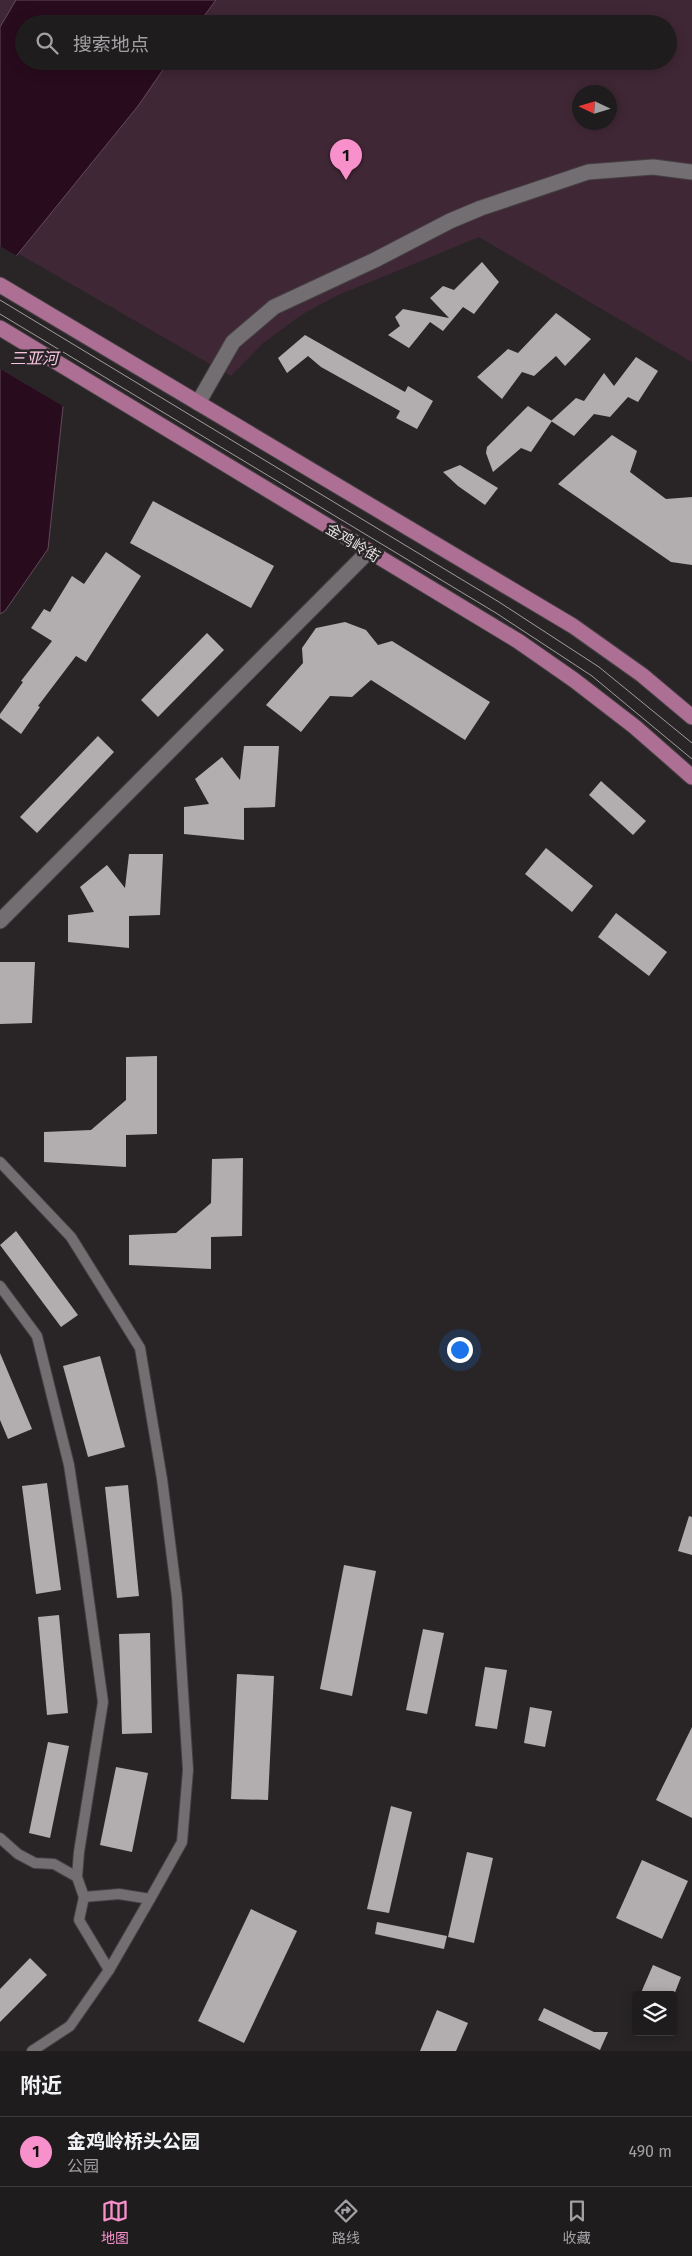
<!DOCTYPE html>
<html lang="zh">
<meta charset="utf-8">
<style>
body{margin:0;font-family:"Fira Sans","Noto Sans SC",sans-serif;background:#2c292a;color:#f1f3f6}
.controls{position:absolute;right:15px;bottom:15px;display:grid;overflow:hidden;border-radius:5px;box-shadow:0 2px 12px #0003}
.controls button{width:45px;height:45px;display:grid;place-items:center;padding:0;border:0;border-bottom:1px solid #3c3a3b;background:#1f1c1d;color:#f1f3f6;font:25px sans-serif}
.compass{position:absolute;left:572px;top:85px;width:45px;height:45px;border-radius:50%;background:#1f1c1d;box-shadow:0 2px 12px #0003;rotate:274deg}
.you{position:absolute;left:459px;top:1349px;width:18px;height:18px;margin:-12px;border:4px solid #fff;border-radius:50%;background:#1a73e8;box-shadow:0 0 0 8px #1a73e833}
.badge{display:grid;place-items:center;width:32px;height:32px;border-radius:50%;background:#f890cc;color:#111;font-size:16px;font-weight:700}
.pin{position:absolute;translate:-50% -41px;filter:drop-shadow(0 1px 2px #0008)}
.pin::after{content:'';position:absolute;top:26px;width:18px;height:15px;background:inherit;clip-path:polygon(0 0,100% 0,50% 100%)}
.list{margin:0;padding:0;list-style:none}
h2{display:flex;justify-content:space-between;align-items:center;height:65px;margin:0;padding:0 20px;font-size:21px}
h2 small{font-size:16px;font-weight:400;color:#a1a1a4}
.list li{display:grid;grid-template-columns:32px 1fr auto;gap:15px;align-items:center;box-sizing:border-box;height:70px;padding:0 20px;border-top:1px solid #3c3a3b}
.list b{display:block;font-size:19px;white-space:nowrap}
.list p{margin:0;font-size:16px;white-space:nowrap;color:#a1a1a4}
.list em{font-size:16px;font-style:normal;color:#a1a1a4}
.icon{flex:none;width:28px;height:28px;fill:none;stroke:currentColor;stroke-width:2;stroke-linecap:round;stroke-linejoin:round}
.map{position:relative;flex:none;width:692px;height:2051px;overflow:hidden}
.search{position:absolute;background:#1f1c1d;box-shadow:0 2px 12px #0003;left:15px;right:15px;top:15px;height:55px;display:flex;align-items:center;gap:12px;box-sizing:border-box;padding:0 18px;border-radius:28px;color:#a1a1a4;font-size:19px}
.sheet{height:135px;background:#1f1c1d}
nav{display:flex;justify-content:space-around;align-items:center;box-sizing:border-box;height:70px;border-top:1px solid #3c3a3b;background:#1f1c1d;font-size:14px;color:#a1a1a4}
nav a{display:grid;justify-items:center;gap:2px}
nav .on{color:#f890cc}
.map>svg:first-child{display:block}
.green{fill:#402735;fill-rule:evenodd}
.water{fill:#290b1e;stroke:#614b59}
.pier{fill:#292527}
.building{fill:#b2adaf}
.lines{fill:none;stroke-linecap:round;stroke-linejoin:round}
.service-casing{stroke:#444143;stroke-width:12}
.minor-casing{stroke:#444143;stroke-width:17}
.primary-casing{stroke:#444143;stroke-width:17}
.service{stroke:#736e71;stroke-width:10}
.minor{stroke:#736e71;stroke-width:15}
.primary{stroke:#ad6f93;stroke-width:15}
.tram{stroke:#9f9c9e;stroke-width:1}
.labels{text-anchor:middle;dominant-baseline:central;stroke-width:5;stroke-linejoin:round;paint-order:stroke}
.street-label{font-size:15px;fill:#e4e1e3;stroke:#292527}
.water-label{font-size:16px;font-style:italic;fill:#f9c5e1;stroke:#292527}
</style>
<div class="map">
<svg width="692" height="2051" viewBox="0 0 692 2051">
<rect width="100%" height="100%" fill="#292527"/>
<!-- green -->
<path class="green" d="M0,0H692V362L479,237L336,296L301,315L262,344L231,376L0,243ZM24,24H668V61H24ZM580,92H610V122H580Z"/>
<!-- water -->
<path class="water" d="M16,0H216L198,24H24V61H169L138,106L13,260L69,350L48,549L5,611L0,614V27Z"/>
<!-- pier -->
<path class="pier" d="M0,246L19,257L16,260L72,349L66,408L0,369Z"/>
<!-- building -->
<g class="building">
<path d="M482,262L499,282L474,314L463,307L443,331L430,322L409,348L388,335L400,326L395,317L403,309L449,318L430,298L443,286L454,290Z"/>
<path d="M556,313L591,339L565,366L556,356L534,376L522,372L502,399L477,377L508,349L518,353Z"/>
<path d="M305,335L405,392L408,386L433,401L417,429L396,418L400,411L321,367L308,356L287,373L278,358Z"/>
<path d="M636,357L658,371L638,402L628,397L610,417L594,414L574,436L551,421L576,398L584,401L604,373L614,386Z"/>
<path d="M528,406L552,421L531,452L521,448L493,472L486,453L487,447Z"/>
<path d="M612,435L637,451L630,472L666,499L692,497V565L671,562L558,484Z"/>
<path d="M460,465L498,488L485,505L458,486L443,472Z"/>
<path d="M153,501L274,566L251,608L130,543Z"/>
<path d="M106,552L141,576L86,662L76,656L38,706L40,707L21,734L0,718V714L23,682L21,681L52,641L31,628L44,609L50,612L72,576L84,584Z"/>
<path d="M345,622L366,630L378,645L392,641L490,702L465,740L371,680L352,697L330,696L301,732L266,705L303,663L302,648L316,628Z"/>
<path d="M207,633L224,650L158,717L141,700Z"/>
<path d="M98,736L114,752L37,833L20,817Z"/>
<path d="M244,746H279L275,807L244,808V840L184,834V807L209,804L195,779L222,757L240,780Z"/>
<path d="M601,781L646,821L633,835L589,795Z"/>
<path d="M546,848L593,886L572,912L525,874Z"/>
<path d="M129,854H163L160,915L129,916V948L68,942V915L94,912L80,887L107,865L125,888Z"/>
<path d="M616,913L667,952L649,976L598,937Z"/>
<path d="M0,962H35L32,1023L0,1024Z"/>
<path d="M157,1056V1134L126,1135V1167L44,1162V1132L91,1130L126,1100V1057Z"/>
<path d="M243,1158L242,1236L211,1237V1269L129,1265V1235L176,1233L211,1203L212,1159Z"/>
<path d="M16,1231L78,1315L61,1327L0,1245Z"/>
<path d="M0,1353L32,1429L8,1439L0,1420Z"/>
<path d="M100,1356L125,1447L88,1457L63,1366Z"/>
<path d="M47,1483L61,1590L36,1594L22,1486Z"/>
<path d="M128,1485L139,1596L117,1598L105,1487Z"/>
<path d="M689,1516L692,1517V1555L678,1551Z"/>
<path d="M344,1565L376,1571L352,1696L320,1689Z"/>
<path d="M59,1615L68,1713L47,1715L38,1617Z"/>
<path d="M423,1629L444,1633L427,1714L406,1710Z"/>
<path d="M150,1633L152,1733L122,1734L119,1634Z"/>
<path d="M485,1667L507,1670L497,1729L475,1726Z"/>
<path d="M237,1674L274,1676L268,1800L231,1799Z"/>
<path d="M530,1707L552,1711L545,1747L524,1743Z"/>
<path d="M692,1727V1818L656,1800Z"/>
<path d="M48,1742L69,1746L50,1838L29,1833Z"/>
<path d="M116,1767L148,1773L132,1852L100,1845Z"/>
<path d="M391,1806L412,1812L389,1913L367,1909Z"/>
<path d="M467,1852L493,1858L474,1943L448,1937Z"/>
<path d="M642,1860L688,1881L662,1939L616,1918Z"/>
<path d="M251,1909L297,1931L244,2043L198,2021Z"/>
<path d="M377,1922L447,1936L444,1949L375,1934Z"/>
<path d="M30,1958L47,1975L0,2022V1989Z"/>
<path d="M653,1965L681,1977L674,1995H640Z"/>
<path d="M544,2008L594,2032H608L600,2050L538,2020Z"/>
<path d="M437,2010L468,2023L456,2051H420Z"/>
</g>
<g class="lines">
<defs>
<g id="service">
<path d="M0,1162L71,1237L140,1348L162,1479L177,1597L188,1770L182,1842L150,1899L109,1970L70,2026L32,2051"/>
<path d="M0,1286L37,1336L69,1465L82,1550L103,1702L79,1852L77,1877L84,1897"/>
<path d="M0,1838L18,1854L35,1863L54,1864L77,1877"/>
<path d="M109,1970L79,1920L84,1897L119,1894L150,1899"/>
</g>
<g id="minor">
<path d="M198,403L233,342L274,307L375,260L450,221L481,208L588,172L653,167L692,172"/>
<path d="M0,921L368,552"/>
</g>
<g id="primary">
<path d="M0,285L573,626L642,675L692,717"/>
<path d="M0,328L518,641L574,680L635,727L692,777"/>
</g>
</defs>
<!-- service casing -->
<use href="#service" class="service-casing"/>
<!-- minor casing -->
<use href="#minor" class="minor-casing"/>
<!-- primary casing -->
<use href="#primary" class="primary-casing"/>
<!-- service -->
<use href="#service" class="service"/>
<!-- minor -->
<use href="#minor" class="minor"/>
<!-- primary -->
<use href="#primary" class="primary"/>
<!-- tram -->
<g class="tram">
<path d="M0,300L499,602L599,667L692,743"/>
<path d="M0,314L496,613L592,676L692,759"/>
</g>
</g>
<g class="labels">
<!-- street labels -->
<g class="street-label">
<text transform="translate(353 543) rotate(31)">金鸡岭街</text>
</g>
<!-- water labels -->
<g class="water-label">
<text x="34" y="358">三亚河</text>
</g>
</g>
</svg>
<div class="controls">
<button><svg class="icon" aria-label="layers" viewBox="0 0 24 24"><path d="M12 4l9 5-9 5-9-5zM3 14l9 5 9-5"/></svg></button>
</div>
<svg class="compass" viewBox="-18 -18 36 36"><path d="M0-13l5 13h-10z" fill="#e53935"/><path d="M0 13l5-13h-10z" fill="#a1a1a4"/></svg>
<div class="you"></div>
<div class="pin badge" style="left:346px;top:180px">1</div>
<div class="search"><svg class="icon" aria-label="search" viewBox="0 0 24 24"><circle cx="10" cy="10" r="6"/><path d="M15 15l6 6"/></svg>搜索地点</div>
</div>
<section class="sheet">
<h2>附近<small></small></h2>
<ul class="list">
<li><span class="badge">1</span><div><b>金鸡岭桥头公园</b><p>公园</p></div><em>490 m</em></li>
</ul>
</section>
<nav>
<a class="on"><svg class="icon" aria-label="map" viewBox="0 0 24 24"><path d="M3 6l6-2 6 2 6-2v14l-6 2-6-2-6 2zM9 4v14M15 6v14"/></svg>地图</a>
<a><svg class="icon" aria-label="directions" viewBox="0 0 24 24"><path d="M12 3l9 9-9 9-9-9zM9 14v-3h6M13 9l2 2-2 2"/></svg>路线</a>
<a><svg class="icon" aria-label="saved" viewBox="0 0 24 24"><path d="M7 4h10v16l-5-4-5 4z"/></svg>收藏</a>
</nav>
